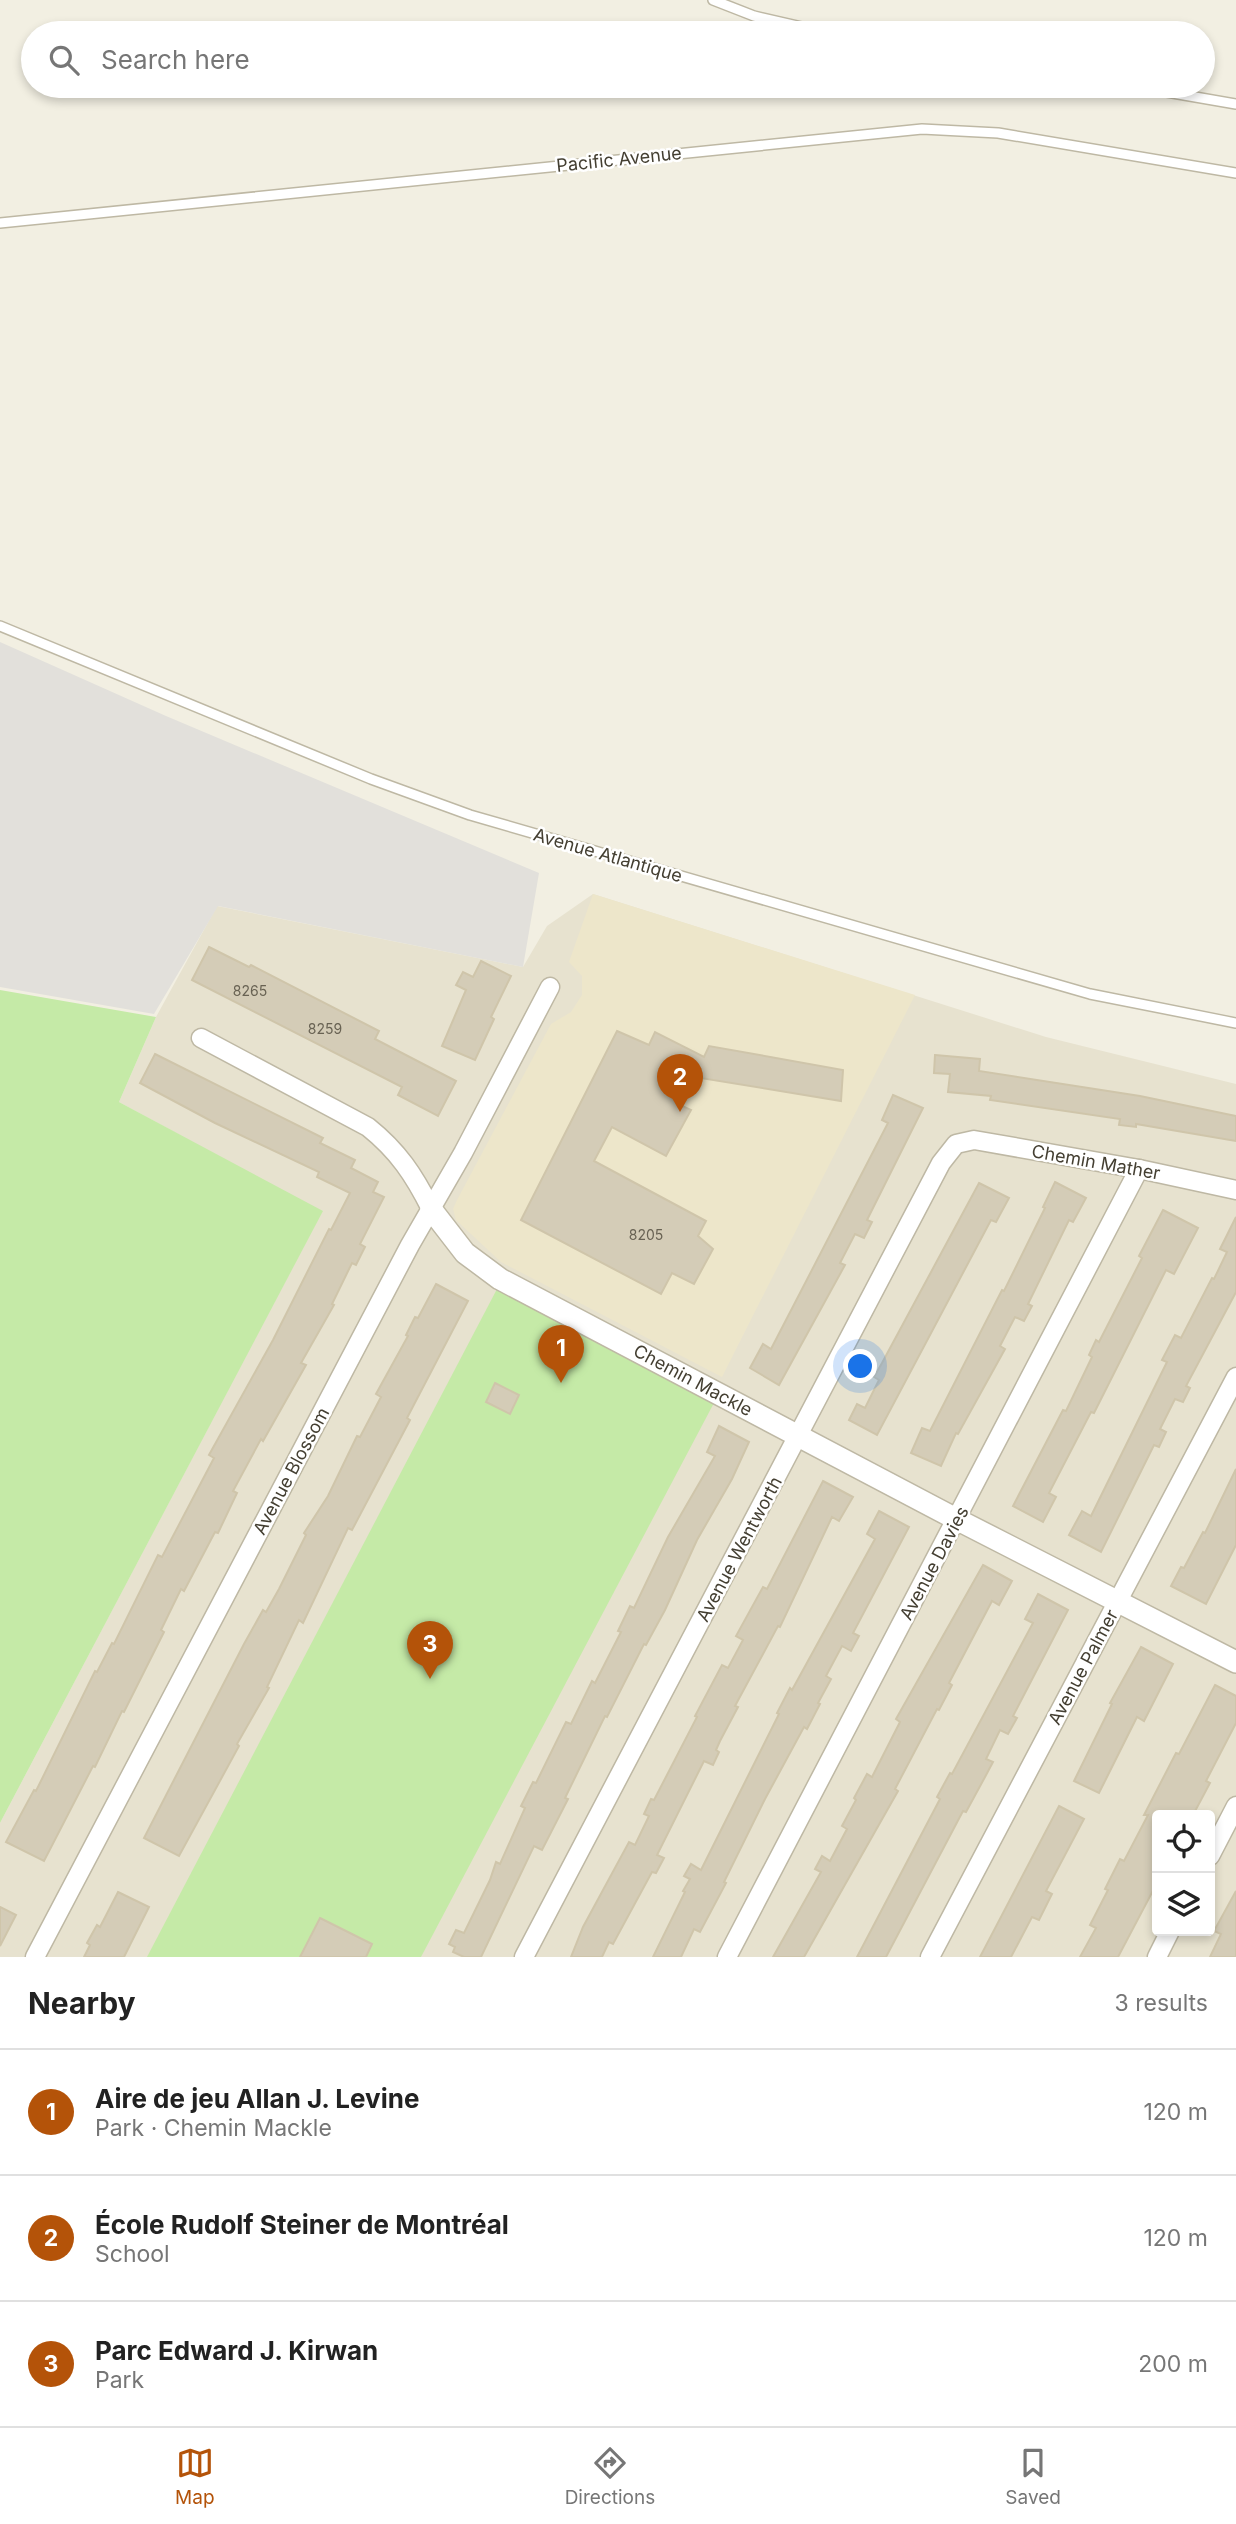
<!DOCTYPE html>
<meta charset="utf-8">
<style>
body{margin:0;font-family:Inter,sans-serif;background:#f6f6f6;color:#222}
.controls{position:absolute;right:21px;bottom:21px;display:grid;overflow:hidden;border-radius:7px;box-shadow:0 4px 10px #0003}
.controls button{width:63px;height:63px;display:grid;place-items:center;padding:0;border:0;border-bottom:2px solid #e0e0e0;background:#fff;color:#222;font:35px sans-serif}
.you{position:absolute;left:861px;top:1367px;width:24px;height:24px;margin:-18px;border:5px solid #fff;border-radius:50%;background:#1a73e8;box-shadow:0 0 0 10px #1a73e833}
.badge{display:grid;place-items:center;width:46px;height:46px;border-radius:50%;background:#b45309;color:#fff;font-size:23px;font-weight:700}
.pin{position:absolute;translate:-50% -58px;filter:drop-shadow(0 2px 4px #0008)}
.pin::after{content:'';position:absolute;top:37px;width:24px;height:21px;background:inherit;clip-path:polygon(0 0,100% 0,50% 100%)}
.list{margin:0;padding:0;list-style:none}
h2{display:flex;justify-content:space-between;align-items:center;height:91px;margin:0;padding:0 28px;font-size:30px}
h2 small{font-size:23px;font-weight:400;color:#767676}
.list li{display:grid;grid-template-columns:46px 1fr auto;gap:21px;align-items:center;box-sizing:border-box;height:126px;padding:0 28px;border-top:2px solid #e0e0e0}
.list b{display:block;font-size:26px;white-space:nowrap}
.list p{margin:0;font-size:23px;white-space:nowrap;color:#767676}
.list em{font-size:23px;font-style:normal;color:#767676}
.icon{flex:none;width:38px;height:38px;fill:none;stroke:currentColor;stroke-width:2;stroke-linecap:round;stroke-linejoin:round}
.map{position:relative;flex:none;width:1236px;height:1957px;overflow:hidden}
.search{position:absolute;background:#fff;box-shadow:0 4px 10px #0003;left:21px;right:21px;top:21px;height:77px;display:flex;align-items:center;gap:18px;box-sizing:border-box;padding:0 24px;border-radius:38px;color:#767676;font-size:26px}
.sheet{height:469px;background:#fff}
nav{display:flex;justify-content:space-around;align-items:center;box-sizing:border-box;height:98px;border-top:2px solid #e0e0e0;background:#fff;font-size:19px;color:#767676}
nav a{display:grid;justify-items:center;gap:4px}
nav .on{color:#b45309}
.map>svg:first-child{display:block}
.residential{fill:#e7e2cf;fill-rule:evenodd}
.education{fill:#ede6ca}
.green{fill:#c5eaa7}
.parking{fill:#e2e0db}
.building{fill:#d4ccb7;stroke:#cfc5aa;stroke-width:2}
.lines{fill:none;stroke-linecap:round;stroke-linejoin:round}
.service-casing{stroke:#beb8a4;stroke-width:12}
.minor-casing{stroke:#beb8a4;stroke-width:21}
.tertiary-casing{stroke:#beb8a4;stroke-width:24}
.service{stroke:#fff;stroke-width:9}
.minor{stroke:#fff;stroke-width:18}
.tertiary{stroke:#fff;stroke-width:21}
.labels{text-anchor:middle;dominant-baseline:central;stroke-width:5;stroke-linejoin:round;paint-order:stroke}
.number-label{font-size:14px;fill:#686253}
.street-label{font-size:18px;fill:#443f32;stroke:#fff}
</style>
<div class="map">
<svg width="1236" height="1957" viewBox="0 0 1236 1957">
<rect width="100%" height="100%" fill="#f2efe2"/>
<!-- residential -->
<path class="residential" d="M593,894L1046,1037L1236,1084V1957H0V1823L322,1212L119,1102L156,1017L217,906L523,967L547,926ZM1157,1815H1210V1931H1157Z"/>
<!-- education -->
<path class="education" d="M593,894L915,995L722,1377L501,1262L456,1220L453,1209L457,1200L551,1024L571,1012L582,995V976L569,962Z"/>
<!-- green -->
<g class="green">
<path d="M0,990L156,1017L119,1102L323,1211L0,1823Z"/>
<path d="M497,1289L715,1401L421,1957H147Z"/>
</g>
<!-- parking -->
<path class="parking" d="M0,642L166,716L539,873L523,967L218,906L154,1014L0,987Z"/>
<!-- building -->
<g class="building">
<path d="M209,947L249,967L251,965L379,1031L375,1039L456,1081L438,1116L398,1095L402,1087L192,980Z"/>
<path d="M481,961L511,976L491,1017L494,1019L475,1060L442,1046L466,990L456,985L463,972L473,977Z"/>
<path d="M617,1031L649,1045L655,1032L704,1057L709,1046L843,1070L841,1101L695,1077L682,1106L691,1110L666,1156L612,1127L594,1161L706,1221L698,1236L713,1249L694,1284L672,1273L661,1294L521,1220Z"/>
<path d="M155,1054L323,1138L320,1143L355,1160L351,1168L378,1182L373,1192L384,1197L360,1244L365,1247L356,1265L352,1263L332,1304L334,1305L301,1363L306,1365L263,1441L261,1439L233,1491L237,1493L218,1533L215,1532L184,1591L181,1589L161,1630L164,1632L124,1712L122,1711L95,1767L93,1766L44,1861L6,1842L34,1790L36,1791L95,1671L97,1672L112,1643L114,1644L158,1555L162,1557L214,1458L209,1455L273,1340L329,1229L331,1230L350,1193L317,1177L319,1172L215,1123L140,1083Z"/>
<path d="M935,1055L980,1059L979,1071L1140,1096L1236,1116V1141L1136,1124V1127L1119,1125L1120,1119L990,1100L991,1096L948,1092L950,1074L934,1073Z"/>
<path d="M893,1095L923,1108L867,1220L872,1222L864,1238L855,1234L840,1263L845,1265L779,1385L750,1368L763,1344L771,1349L888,1123L882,1120Z"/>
<path d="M1055,1182L1086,1198L1073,1222L1069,1220L1028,1304L1032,1306L1024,1321L1015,1317L1000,1346L1005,1349L958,1434L956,1433L941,1466L911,1453L922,1428L930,1431L1002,1290L1004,1291L1045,1208L1043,1207Z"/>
<path d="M979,1183L1009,1198L996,1222L991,1220L877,1435L849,1420L857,1404L865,1408L879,1380L874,1377L882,1363Z"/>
<path d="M1163,1210L1198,1228L1174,1274L1166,1270L1094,1413L1091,1412L1049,1493L1056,1497L1043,1522L1013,1506L1063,1410L1066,1411L1092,1357L1089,1355L1096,1340L1099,1342L1142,1258L1139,1256Z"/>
<path d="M1236,1217V1292L1186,1386L1190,1388L1183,1402L1175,1399L1160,1429L1166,1432L1159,1447L1154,1445L1101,1552L1069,1535L1082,1511L1091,1516L1167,1362L1162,1360L1175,1335L1181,1338L1212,1278L1214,1279L1227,1252L1220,1249Z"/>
<path d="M436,1284L468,1301L407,1418L410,1420L352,1530L348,1528L303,1623L299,1620L267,1687L269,1688L237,1744L239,1746L179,1856L144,1838L244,1644L263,1610L266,1612L279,1589L306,1535L304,1533L328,1496L357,1436L360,1437L381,1397L376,1394L408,1336L406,1335L415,1317L418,1318Z"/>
<path d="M495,1383L519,1395L510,1414L486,1402Z"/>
<path d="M719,1426L749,1442L732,1479L697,1540L665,1610L646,1645L644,1644L607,1717L605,1716L565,1798L568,1799L542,1850L534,1846L481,1957H464L453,1952L455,1947L449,1944L456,1930L464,1933L490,1880L496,1862L500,1864L525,1808L521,1806L533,1782L536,1783L566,1722L571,1724L592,1681L595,1683L621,1632L618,1631L630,1606L634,1608L668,1537L715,1456L707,1452Z"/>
<path d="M1236,1469V1545L1206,1604L1171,1586L1181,1567L1184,1568L1203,1532L1205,1533Z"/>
<path d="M823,1481L853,1497L839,1521L832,1517L780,1627L778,1626L735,1706L738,1707L720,1741L716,1750L719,1752L713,1765L704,1761L657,1855L664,1858L656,1873L652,1872L613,1944L609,1942L602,1957H571L583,1927L629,1842L635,1845L649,1816L644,1814L651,1799L654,1800L697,1717L695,1716L722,1665L728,1668L743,1640L736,1636L763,1587L767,1589Z"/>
<path d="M879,1511L909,1527L853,1633L859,1636L851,1651L842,1646L826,1676L831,1679L818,1703L820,1704L807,1729L804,1727L765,1799L724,1882L726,1883L700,1932L694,1929L681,1957H653L685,1892L683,1891L690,1879L684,1876L691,1864L701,1870L779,1714L777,1713L790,1688L792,1690L875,1539L867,1534Z"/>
<path d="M983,1565L1012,1581L999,1605L992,1601L949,1683L952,1685L939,1710L937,1709L895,1789L898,1791L804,1957H773L821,1872L815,1869L822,1856L830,1861L847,1829L842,1826L856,1800L854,1798L867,1774L872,1777L900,1722L896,1719Z"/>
<path d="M1038,1594L1068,1610L1013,1716L1017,1718L1008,1734L1000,1730L986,1759L993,1762L985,1777L966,1812L963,1811L886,1957H857L940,1799L937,1797L950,1773L952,1774L1033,1623L1025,1619Z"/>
<path d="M1141,1647L1173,1664L1144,1721L1137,1717L1099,1793L1074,1781L1112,1704L1110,1703Z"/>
<path d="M1215,1685L1236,1696V1723L1206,1781L1210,1783L1193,1815H1157V1883L1118,1957H1080L1096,1928L1090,1925L1108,1890L1105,1889L1120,1859L1124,1861L1148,1815H1144L1176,1753L1179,1754Z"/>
<path d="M1059,1806L1084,1819L1046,1891L1052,1894L1039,1920L1032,1917L1011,1957H980Z"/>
<path d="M1236,1891V1957H1210L1221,1934L1214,1931Z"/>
<path d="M118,1892L149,1907L124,1957H84L90,1945L87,1943L97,1925L100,1927Z"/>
<path d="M0,1907L16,1915L0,1946Z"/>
<path d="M320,1918L372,1944L366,1957H300Z"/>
</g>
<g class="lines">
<defs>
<g id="service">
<path d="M713,0L754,16L828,33"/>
<path d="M1132,86L1236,104"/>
<path d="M0,223L922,129L998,133L1236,173"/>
<path d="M0,626L371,779L470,815L1090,994L1236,1023"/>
</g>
<g id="minor">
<path d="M201,1038L368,1127C398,1151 414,1175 431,1209"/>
<path d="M1210,1856L1236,1806"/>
<path d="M35,1957L410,1245L463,1153L550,987"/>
<path d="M524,1957L941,1163L956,1144L974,1140L1139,1169L1236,1190"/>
<path d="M727,1957L1139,1169"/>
<path d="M930,1957L1236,1377"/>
<path d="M1157,1957L1170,1931"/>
</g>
<path id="tertiary" d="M431,1209L465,1253L500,1279L958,1520L1236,1662"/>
</defs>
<!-- service casing -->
<use href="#service" class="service-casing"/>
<!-- minor casing -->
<use href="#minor" class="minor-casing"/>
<!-- tertiary casing -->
<use href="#tertiary" class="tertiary-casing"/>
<!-- service -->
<use href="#service" class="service"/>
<!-- minor -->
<use href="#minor" class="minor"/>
<!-- tertiary -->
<use href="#tertiary" class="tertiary"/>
</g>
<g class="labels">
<!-- number labels -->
<g class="number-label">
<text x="250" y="990">8265</text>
<text x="325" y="1028">8259</text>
<text x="646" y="1234">8205</text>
</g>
<!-- street labels -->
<g class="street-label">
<text transform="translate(619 159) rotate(-6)">Pacific Avenue</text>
<text transform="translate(608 855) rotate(16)">Avenue Atlantique</text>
<text transform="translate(1096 1162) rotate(10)">Chemin Mather</text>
<text transform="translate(693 1380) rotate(28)">Chemin Mackle</text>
<text transform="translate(291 1471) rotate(-62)">Avenue Blossom</text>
<text transform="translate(739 1549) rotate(-62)">Avenue Wentworth</text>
<text transform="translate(934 1563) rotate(-62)">Avenue Davies</text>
<text transform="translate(1083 1667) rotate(-62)">Avenue Palmer</text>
</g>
</g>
</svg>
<div class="controls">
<button><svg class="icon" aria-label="locate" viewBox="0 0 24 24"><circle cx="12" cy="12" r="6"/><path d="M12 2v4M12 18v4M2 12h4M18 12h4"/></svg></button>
<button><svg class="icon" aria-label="layers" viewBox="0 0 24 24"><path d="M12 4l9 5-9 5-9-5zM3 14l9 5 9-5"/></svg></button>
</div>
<div class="you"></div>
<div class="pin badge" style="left:561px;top:1383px">1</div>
<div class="pin badge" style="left:680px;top:1112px">2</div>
<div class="pin badge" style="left:430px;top:1679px">3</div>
<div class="search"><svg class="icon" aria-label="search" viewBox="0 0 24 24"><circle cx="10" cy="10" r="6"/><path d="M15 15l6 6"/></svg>Search here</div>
</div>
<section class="sheet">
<h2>Nearby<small>3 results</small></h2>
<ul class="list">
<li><span class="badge">1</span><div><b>Aire de jeu Allan J. Levine</b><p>Park · Chemin Mackle</p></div><em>120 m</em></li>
<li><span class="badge">2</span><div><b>École Rudolf Steiner de Montréal</b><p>School</p></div><em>120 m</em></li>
<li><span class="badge">3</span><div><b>Parc Edward J. Kirwan</b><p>Park</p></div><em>200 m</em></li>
</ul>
</section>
<nav>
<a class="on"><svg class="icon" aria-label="map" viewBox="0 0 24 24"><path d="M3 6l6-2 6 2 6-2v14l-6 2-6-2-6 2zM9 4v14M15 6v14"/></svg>Map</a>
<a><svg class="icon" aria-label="directions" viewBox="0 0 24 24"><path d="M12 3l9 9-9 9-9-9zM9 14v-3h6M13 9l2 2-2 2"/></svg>Directions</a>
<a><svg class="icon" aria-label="saved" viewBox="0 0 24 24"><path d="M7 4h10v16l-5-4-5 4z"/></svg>Saved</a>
</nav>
